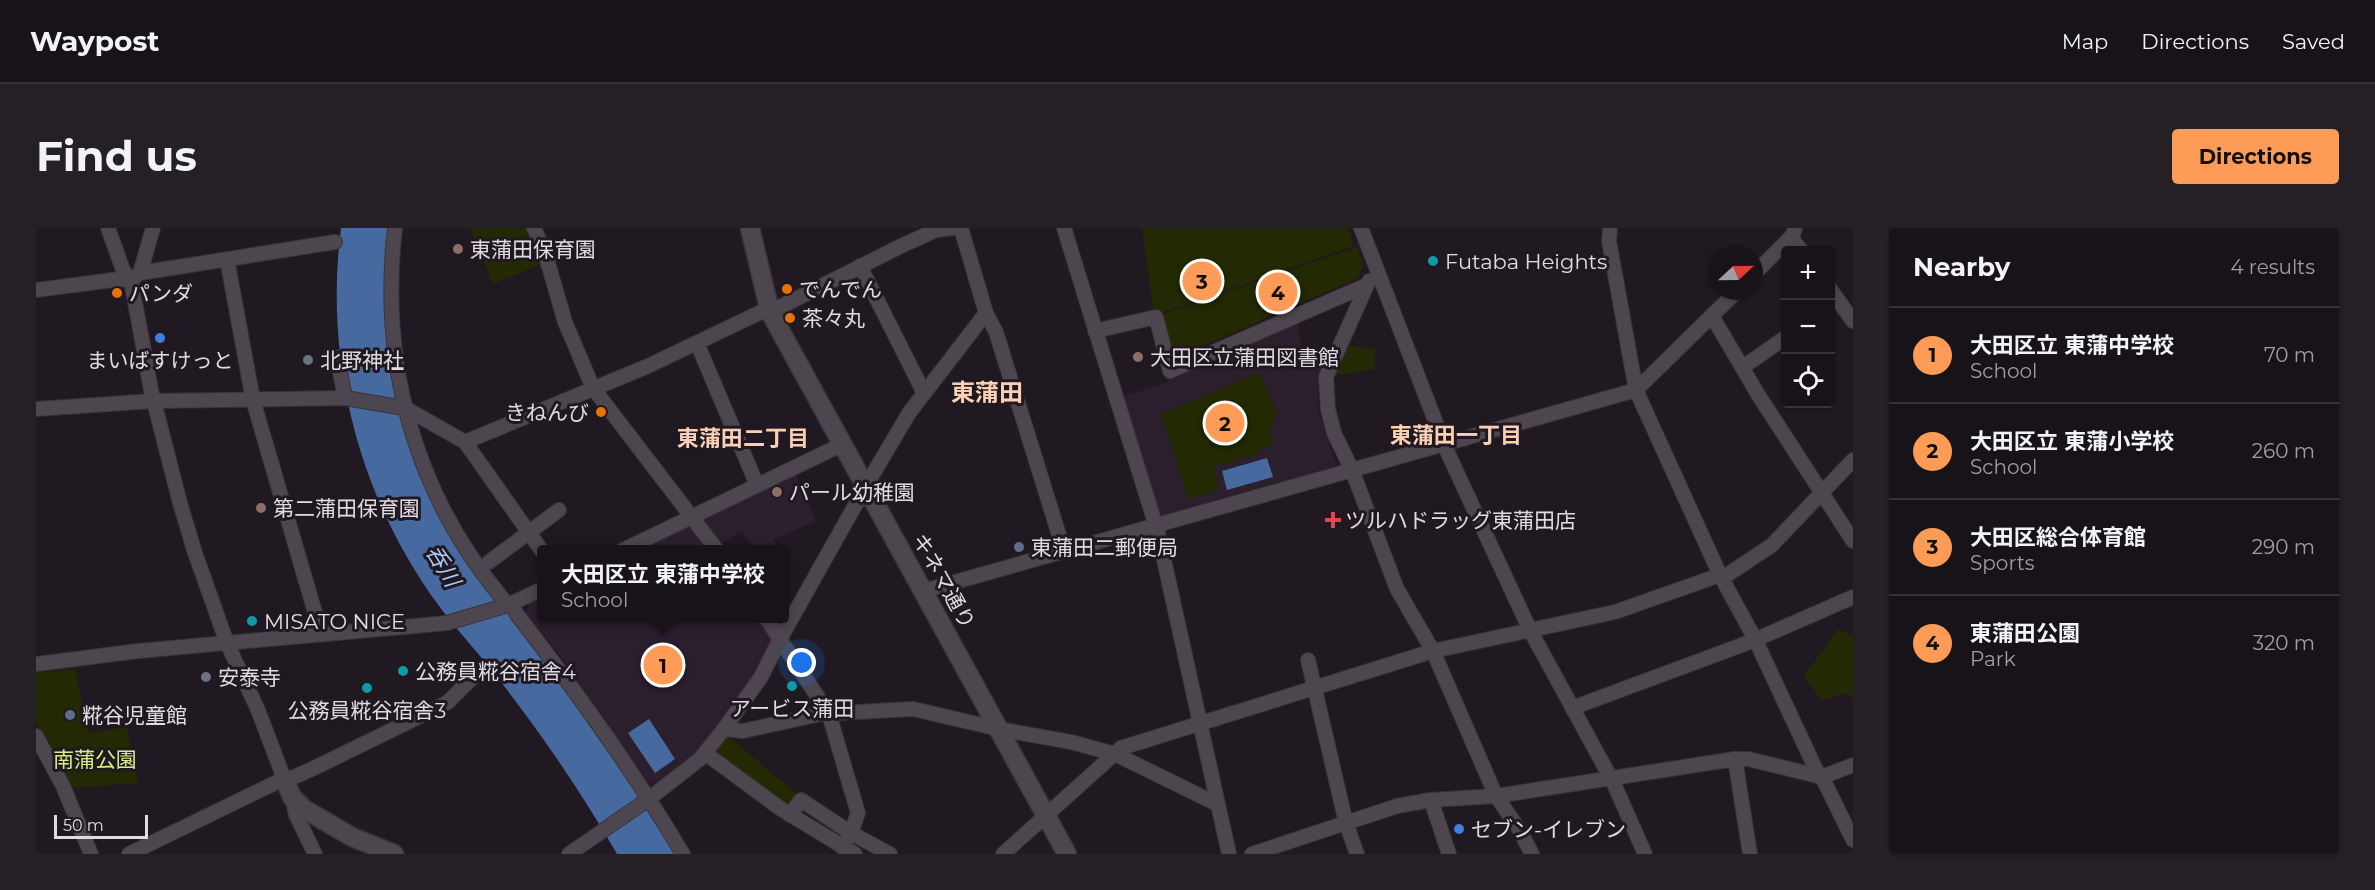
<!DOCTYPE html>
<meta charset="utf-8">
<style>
body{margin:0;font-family:Montserrat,"Noto Sans JP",sans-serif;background:#252026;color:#f1f3f6}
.controls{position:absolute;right:18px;top:18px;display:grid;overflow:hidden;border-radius:6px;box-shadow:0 2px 4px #0004}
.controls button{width:54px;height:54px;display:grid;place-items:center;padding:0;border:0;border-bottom:2px solid #363238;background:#181319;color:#f1f3f6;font:30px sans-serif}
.compass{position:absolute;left:1673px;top:18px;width:54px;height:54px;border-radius:50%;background:#181319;box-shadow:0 2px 4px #0004;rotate:68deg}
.scale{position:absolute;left:18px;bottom:15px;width:94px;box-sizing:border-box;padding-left:6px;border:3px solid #e1dbe1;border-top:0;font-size:16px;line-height:21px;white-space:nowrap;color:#e1dbe1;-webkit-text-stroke:4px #201921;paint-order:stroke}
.you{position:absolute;left:766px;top:435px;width:21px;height:21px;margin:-15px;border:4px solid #fff;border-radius:50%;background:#1a73e8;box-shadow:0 0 0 9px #1a73e833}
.badge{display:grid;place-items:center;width:39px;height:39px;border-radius:50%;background:#fe9c57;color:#111;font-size:20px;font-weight:700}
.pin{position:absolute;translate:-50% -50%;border:3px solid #fff;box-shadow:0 2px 6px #0006}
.popup{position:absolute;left:501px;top:317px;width:252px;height:78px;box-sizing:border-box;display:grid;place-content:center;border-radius:6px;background:#181319;filter:drop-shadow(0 2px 4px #0005);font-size:20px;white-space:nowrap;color:#9f9ea2}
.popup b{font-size:22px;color:#f1f3f6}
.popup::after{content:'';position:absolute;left:50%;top:100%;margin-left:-12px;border:12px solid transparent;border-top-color:#181319}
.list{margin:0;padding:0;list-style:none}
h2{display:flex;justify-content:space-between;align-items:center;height:78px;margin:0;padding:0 24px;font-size:26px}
h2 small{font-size:20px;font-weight:400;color:#9f9ea2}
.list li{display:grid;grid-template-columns:39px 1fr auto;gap:18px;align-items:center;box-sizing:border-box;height:96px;padding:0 24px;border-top:2px solid #363238}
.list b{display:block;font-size:22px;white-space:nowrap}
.list p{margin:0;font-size:20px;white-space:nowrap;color:#9f9ea2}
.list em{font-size:20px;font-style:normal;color:#9f9ea2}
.icon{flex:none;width:33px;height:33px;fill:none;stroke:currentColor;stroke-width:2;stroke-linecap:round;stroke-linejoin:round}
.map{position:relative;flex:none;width:1817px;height:626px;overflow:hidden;border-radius:6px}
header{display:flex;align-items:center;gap:36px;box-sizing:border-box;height:84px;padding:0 30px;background:#181319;border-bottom:2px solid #363238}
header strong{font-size:28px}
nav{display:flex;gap:33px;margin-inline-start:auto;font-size:21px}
.intro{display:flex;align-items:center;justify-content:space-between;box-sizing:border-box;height:144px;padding:0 36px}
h1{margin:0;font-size:42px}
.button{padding:15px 27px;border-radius:6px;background:#fe9c57;color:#111;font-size:21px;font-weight:700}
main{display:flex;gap:36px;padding:0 36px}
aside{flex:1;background:#181319;border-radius:6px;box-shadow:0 2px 4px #0004}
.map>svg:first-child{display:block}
.built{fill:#2b1f2d}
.green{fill:#222903}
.water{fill:#46699f}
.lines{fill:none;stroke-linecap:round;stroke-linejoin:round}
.minor-casing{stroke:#39343a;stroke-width:16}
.tertiary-casing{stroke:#39343a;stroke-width:21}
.minor{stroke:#4e464f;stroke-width:14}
.tertiary{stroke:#4e464f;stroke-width:18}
.education-dot{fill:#8d6e63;stroke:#201921;stroke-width:2}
.culture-dot{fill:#0f9aa8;stroke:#201921;stroke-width:2}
.food-dot{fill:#e8710a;stroke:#201921;stroke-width:2}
.shop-dot{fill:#3f7fe0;stroke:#201921;stroke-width:2}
.worship-dot{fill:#6b7280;stroke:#201921;stroke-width:2}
.health-dot{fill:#e0444e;stroke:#201921;stroke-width:2}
.service-dot{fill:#5c6f8a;stroke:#201921;stroke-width:2}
.labels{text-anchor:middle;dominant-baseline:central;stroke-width:6;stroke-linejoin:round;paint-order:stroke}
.poi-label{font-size:21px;fill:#e1dbe1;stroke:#201921;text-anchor:start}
.street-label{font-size:21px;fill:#e1dbe1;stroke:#201921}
.park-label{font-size:21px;fill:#d7ec8a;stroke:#201921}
.neighbourhood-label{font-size:22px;font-weight:bold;fill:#fad0b5;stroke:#201921}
.water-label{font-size:22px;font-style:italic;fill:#abcafa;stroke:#201921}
.quarter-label{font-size:24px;font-weight:bold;fill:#fad0b5;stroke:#201921}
</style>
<header>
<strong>Waypost</strong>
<nav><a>Map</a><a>Directions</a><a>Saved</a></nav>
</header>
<div class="intro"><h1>Find us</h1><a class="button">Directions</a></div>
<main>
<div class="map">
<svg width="1817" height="626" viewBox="0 0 1817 626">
<rect width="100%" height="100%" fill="#201921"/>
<!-- built -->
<g class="built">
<path d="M1262,91L1266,143L1288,137L1283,155L1282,182L1301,238L1189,269L1127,290L1120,285L1085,169L1132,154L1131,148Z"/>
<path d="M758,243L780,293L737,312L743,320L741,321L720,322L706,303L684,316L666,290Z"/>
<path d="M658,296L675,322H605Z"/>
<path d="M505,369L506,390L723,391L735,409L737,416L715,452L663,527L622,557L612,554L523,426L490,385L493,375Z"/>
</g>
<!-- green -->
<g class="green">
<path d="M434,0H492L505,36L457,56Z"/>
<path d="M1106,0H1312L1317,18L1118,88Z"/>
<path d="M1321,19L1327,38L1322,50L1143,128L1137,126L1127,86Z"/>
<path d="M1304,117L1339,121V141L1290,149Z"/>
<path d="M1224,144L1241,185L1234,202L1237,217L1224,221V226L1178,238L1183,262L1152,271L1125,186Z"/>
<path d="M1802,401L1813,406L1817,405V473L1813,465L1785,472L1768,448Z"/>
<path d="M39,441L52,505L91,499L102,555L35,560L0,493V445Z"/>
<path d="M692,508L762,567L755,578L723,560L678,526Z"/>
</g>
<!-- water -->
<g class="water">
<path d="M305,0H356L352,49L383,238L490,404L543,474L640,626H581C545,564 505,505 461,449C436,417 407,387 385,352C318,249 289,122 305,0Z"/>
<path d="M1231,230L1237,249L1191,262L1186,243Z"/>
<path d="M613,491L639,531L619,545L592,505Z"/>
</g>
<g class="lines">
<defs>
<g id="minor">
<path d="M72,0L87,42L95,52L115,162L144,275L159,325L191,415L222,482L249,553"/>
<path d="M359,0C343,139 380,270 472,377"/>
<path d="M498,0L510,28L529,94L557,160L681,322"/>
<path d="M925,0L950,85L960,104L1028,323"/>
<path d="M1028,0L1122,305L1193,626"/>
<path d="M1325,0L1410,221L1494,402L1578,556L1609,626"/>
<path d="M1574,0L1573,13L1600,162L1684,347L1719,411L1783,548"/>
<path d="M1755,10L1765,22"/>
<path d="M191,31L217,172L285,405"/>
<path d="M824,38L888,165"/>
<path d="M104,45L117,0"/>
<path d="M1718,46L1757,7L1759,0"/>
<path d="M1331,57L1290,149L1292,181L1298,205L1316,242L1361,361L1397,423L1460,568L1483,601L1496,626"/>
<path d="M1794,61L1817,93"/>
<path d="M0,62L84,51L95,52L104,45L299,14"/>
<path d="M1676,88L1723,168L1817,313"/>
<path d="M1059,103L1120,89L1134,143L1331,57L1333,53"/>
<path d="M661,115L721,257"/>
<path d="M301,129L309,170"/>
<path d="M1707,139L1750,109"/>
<path d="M0,181L117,173L309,170L369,180L429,214L506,323"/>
<path d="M429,214L612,138L727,83L734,84L863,19L900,2L917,0"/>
<path d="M587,322L807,216"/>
<path d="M453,334L523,282"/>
<path d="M887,363L1600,162L1701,63"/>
<path d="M475,375L480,385C540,463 597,542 647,626"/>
<path d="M730,390L793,486L822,585L815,605L806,619"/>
<path d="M1272,432L1310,595L1321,626"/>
<path d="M0,436L102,423L411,395L472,377L506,361"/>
<path d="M1536,480L1714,414L1817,369"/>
<path d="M688,501L707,503L784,486L877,481L963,501L1035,514L1079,526L1181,576"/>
<path d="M0,508L27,558L55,626"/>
<path d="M669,525L745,581L819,626"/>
<path d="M1699,531L1714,626"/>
<path d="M1786,549L1817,612"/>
<path d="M256,569L260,587L279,626"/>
<path d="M1395,572L1413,626"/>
<path d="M754,587L765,572L815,605L854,626"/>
<path d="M93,626L241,554L249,553L276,541L401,480L412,474L447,439"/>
<path d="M533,626L614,570L664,531L688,501L725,449L744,411L830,258L873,185L950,85"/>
<path d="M967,626L1085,520L1397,423L1579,384L1684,347H1691L1736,317L1817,232"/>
<path d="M1216,626L1361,578L1395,572L1460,568L1699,531H1712L1786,549L1817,537"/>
</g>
<g id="tertiary">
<path d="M714,0L734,84L1031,626"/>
<path d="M249,553L256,569L268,581L316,609L358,626"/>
</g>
</defs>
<!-- minor casing -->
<use href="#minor" class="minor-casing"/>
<!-- tertiary casing -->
<use href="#tertiary" class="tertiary-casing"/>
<!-- minor -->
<use href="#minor" class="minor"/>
<!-- tertiary -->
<use href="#tertiary" class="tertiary"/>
</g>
<!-- markers -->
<g class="education-dot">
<circle cx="422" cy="21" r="6"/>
<circle cx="1102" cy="129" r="6"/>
<circle cx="741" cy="264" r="6"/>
<circle cx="225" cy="280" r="6"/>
</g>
<g class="culture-dot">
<circle cx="1397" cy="33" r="6"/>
<circle cx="216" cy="393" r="6"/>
<circle cx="367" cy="443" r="6"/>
<circle cx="756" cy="458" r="6"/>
<circle cx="331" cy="460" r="6"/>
</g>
<g class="food-dot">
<circle cx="751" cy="61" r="6"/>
<circle cx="81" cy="65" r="6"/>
<circle cx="754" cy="90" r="6"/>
<circle cx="565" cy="184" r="6"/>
</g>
<g class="shop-dot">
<circle cx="124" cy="110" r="6"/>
<circle cx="1423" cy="601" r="6"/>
</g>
<g class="worship-dot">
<circle cx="272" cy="132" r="6"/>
<circle cx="170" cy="449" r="6"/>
</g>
<path class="health-dot" d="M1294 283h6v6h6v6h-6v6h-6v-6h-6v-6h6z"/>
<g class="service-dot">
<circle cx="983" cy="319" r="6"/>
<circle cx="34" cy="487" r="6"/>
</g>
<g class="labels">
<!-- poi labels -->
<g class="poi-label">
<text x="434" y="21">東蒲田保育園</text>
<text x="1409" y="33">Futaba Heights</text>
<text x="763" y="61">でんでん</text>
<text x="93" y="65">パンダ</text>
<text x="766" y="90">茶々丸</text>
<text x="1114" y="129">大田区立蒲田図書館</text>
<text x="124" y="132" text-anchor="middle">まいばすけっと</text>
<text x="284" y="132">北野神社</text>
<text x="553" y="184" text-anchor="end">きねんび</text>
<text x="753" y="264">パール幼稚園</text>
<text x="237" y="280">第二蒲田保育園</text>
<text x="1309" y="292">ツルハドラッグ東蒲田店</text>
<text x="995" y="319">東蒲田二郵便局</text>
<text x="228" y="393">MISATO NICE</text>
<text x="379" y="443">公務員糀谷宿舎4</text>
<text x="182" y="449">安泰寺</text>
<text x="756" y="480" text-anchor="middle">アービス蒲田</text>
<text x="331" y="482" text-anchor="middle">公務員糀谷宿舎3</text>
<text x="46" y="487">糀谷児童館</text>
<text x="1435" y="601">セブン-イレブン</text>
</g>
<!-- street labels -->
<g class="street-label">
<text transform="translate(908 353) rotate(61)">キネマ通り</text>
</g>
<!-- park labels -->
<g class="park-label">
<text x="59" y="531">南蒲公園</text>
</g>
<!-- neighbourhood labels -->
<g class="neighbourhood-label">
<text x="1420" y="207">東蒲田一丁目</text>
<text x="707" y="210">東蒲田二丁目</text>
</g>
<!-- water labels -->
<g class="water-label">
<text transform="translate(407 338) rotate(59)">呑川</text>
</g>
<!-- quarter labels -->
<g class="quarter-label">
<text x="951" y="164">東蒲田</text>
</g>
</g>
</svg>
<div class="controls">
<button>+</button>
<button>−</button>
<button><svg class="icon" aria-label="locate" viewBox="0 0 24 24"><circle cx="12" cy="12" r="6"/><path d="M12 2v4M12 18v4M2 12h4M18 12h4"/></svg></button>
</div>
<svg class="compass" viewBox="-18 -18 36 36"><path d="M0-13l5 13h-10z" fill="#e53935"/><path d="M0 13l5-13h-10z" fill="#9f9ea2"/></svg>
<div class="scale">50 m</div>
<div class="you"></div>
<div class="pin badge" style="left:627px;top:437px">1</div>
<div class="popup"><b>大田区立 東蒲中学校</b>School</div>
<div class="pin badge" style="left:1189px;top:195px">2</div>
<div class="pin badge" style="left:1166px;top:53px">3</div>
<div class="pin badge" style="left:1242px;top:64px">4</div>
</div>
<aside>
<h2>Nearby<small>4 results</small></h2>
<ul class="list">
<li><span class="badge">1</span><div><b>大田区立 東蒲中学校</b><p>School</p></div><em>70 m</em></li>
<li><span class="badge">2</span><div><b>大田区立 東蒲小学校</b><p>School</p></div><em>260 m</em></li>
<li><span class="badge">3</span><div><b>大田区総合体育館</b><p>Sports</p></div><em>290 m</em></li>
<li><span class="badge">4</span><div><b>東蒲田公園</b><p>Park</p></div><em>320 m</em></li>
</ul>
</aside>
</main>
